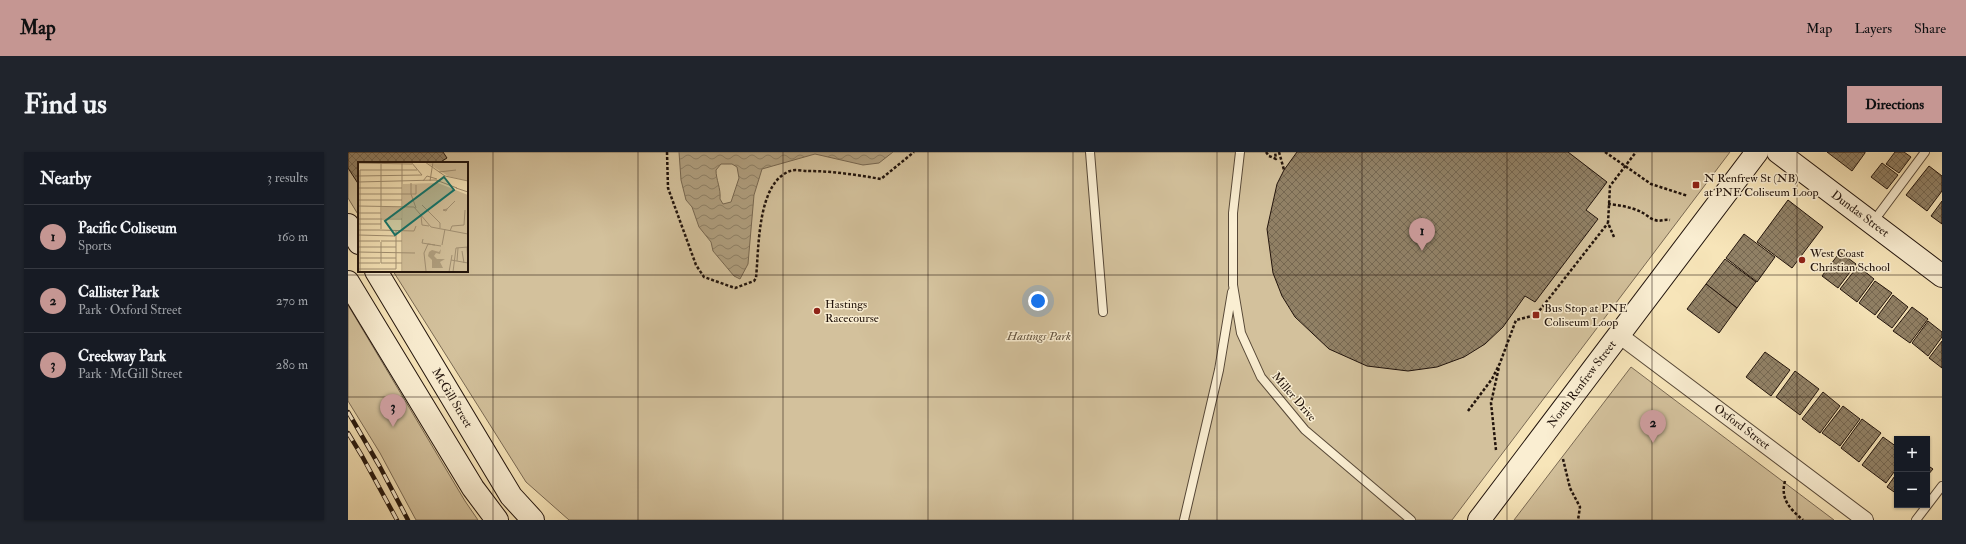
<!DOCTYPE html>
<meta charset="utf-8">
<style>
body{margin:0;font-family:"IM FELL Double Pica",serif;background:#20242c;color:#f1f3f6}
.controls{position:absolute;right:12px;bottom:12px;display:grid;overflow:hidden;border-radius:0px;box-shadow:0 1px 3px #0004}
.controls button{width:36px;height:36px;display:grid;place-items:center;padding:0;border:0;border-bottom:1px solid #363941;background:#171b24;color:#f1f3f6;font:20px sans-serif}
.you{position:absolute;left:690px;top:149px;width:14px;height:14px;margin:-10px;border:3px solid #fff;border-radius:50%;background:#1a73e8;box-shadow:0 0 0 6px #1a73e833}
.badge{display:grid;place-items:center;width:26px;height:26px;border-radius:50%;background:#c59692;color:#111;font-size:13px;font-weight:700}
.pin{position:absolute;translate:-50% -33px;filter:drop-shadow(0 1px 2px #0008)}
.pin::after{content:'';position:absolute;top:21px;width:14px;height:12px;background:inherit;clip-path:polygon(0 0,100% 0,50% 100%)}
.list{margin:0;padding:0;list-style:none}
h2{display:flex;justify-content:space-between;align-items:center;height:52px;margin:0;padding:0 16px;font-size:17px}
h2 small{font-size:13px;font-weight:400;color:#9ea1a6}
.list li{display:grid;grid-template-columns:26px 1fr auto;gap:12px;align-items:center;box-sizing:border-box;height:64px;padding:0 16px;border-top:1px solid #363941}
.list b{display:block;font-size:15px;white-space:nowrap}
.list p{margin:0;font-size:13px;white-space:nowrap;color:#9ea1a6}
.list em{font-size:13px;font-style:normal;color:#9ea1a6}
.map{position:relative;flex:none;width:1594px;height:368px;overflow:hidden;border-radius:0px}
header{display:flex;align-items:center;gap:24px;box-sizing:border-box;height:56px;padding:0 20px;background:#c59692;color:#111}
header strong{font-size:19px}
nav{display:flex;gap:22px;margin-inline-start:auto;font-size:14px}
.intro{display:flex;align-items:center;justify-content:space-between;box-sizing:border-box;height:96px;padding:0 24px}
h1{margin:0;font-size:28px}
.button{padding:10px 18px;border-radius:0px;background:#c59692;color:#111;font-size:14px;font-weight:700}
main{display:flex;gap:24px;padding:0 24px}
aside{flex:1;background:#171b24;border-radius:0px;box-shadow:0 1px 3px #0004}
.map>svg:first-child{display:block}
.park{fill:#d3c19c;stroke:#7a6a54}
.water{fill:url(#water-waves);stroke:#776750;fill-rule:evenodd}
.building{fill:url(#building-cross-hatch);stroke:#22140c}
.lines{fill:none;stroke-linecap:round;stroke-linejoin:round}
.lane-casing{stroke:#574837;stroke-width:10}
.street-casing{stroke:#574837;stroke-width:18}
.secondary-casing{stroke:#22140c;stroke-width:24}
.path{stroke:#22140c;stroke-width:2.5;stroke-dasharray:3 2;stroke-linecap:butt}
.lane{stroke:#faeed2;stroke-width:8}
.street{stroke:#faeed2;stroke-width:16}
.secondary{stroke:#faeed2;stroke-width:22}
.rail-casing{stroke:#22140c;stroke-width:4.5}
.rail{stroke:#faeed2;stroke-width:3;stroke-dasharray:9;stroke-linecap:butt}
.grid{fill:none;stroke:#22140c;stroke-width:1;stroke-opacity:0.55}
.poi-dot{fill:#8f2418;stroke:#faeed2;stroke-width:1.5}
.labels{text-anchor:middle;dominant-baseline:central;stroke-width:3;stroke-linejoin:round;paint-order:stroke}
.poi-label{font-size:12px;fill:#22140c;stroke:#faeed2;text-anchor:start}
.street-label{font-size:12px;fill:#22140c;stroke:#faeed2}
.park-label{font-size:12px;font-style:italic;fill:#60513e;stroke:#faeed2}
.inset-road{fill:none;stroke:#a29174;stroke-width:1}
.view{fill:#0f766e;fill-opacity:0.15;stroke:#0f766e;stroke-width:2}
.inset-edge{fill:none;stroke:#22140c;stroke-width:2}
</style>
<header>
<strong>Map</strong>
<nav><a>Map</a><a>Layers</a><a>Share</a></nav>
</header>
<div class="intro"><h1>Find us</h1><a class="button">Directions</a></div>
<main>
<aside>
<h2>Nearby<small>3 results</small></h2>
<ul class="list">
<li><span class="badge">1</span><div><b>Pacific Coliseum</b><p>Sports</p></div><em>160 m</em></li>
<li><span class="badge">2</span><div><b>Callister Park</b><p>Park · Oxford Street</p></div><em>270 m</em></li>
<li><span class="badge">3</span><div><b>Creekway Park</b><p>Park · McGill Street</p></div><em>280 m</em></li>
</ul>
</aside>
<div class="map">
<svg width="1594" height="368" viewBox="0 0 1594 368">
<defs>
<pattern id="water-waves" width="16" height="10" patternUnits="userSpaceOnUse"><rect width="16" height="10" fill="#af9e7e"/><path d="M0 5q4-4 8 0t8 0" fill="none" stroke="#8e8066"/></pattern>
<pattern id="building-cross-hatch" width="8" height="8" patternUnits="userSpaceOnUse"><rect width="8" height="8" fill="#918166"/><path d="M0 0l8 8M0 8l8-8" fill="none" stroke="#766852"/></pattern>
</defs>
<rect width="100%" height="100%" fill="#f7e5b9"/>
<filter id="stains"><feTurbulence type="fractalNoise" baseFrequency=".005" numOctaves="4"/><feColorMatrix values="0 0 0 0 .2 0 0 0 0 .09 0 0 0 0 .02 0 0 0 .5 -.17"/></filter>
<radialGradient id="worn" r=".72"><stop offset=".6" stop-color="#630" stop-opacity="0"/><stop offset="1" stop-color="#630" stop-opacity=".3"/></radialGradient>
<!-- park -->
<g class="park">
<path d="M0,0H1382L1104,368H221L178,330L45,119H119V11H11V64L0,46Z"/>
<path d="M0,153L117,349L130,368H68L32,301L0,249Z"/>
<path d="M1283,215L1486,368H1166Z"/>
</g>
<!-- water -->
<path class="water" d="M331,0H545L531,11L515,13L467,2L414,17L406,43L400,112L392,127L386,124L365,99L363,90L351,75L344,55L338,48L333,28ZM373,12H384L389,15L391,26L383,50L375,52L372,47C373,36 368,28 368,18Z"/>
<!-- building -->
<g class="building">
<path d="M0,0H95L99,6L91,11H11V33L0,16Z"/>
<path d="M949,0H1220L1259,30L1238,58L1250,67L1187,150L1177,144L1155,175L1137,192L1116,205L1089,215L1060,219L1019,214L981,197L947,165L934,144L925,121L919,77L929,32L936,18Z"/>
<path d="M1479,0H1517V1L1504,19Z"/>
<path d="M1547,0H1556L1563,5L1551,21L1538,12Z"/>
<path d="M1534,11L1550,23L1539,37L1523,25Z"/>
<path d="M1581,14L1594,24V39L1579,59L1558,43Z"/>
<path d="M1440,48L1475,75L1444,116L1409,90Z"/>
<path d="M1594,49V72L1583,64Z"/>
<path d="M1396,82L1427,105L1409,130L1378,106Z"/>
<path d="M1492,100L1508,112L1490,136L1474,124Z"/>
<path d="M1377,107L1408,130L1389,156L1358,132Z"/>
<path d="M1510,114L1526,127L1509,150L1492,137Z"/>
<path d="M1527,129L1544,141L1527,163L1511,151Z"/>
<path d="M1358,132L1389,156L1371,181L1339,157Z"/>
<path d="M1545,143L1560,155L1544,176L1529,165Z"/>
<path d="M1564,155L1580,167L1562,191L1545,179Z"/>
<path d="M1580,169L1594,180V185L1580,204L1564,191Z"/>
<path d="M1594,189V216L1581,206Z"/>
<path d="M1417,200L1442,218L1423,244L1398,225Z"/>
<path d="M1447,219L1471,237L1452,263L1428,245Z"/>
<path d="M1475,240L1492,254L1472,281L1454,267Z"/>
<path d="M1495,254L1512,267L1492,294L1474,281Z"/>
<path d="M1514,267L1533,281L1511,310L1493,296Z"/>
<path d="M1535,285L1549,295V316L1538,331L1514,313Z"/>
<path d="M1579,313L1585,317L1579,324Z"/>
<path d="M1549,321V342L1539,335Z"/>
</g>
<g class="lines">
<defs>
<g id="lane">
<path d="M742,0L755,160"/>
<path d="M892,0L885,61V133L893,181L913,225L957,278L1063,368"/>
<path d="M1525,70L1577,0"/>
<path d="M836,368L871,218L884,140"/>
<path d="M1568,368L1594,334"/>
</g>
<path id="street" d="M1271,183L1517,368"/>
<g id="secondary">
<path d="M1430,0L1594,124"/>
<path d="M0,73L11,91"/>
<path d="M28,119L163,344L185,368"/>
<path d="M0,130L125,336L149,368"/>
<path d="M1131,368L1409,0"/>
</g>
</defs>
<!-- lane casing -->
<use href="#lane" class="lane-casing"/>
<!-- street casing -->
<use href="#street" class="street-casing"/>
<!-- secondary casing -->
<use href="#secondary" class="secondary-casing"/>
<!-- path -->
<g class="path">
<path d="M319,0L320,36L348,113L356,125L387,136L406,129L408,126C411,96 409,31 442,19C447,17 455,19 460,19C485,19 509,23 533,27L566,0"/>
<path d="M918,0L921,4L928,7L927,0"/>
<path d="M931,0L936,18"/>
<path d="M1257,0L1303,32L1340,44"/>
<path d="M1260,52C1270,53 1284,55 1293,60C1298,62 1302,67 1307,68C1312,70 1316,67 1322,68"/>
<path d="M1266,85L1260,71L1262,34L1288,0"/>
<path d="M1120,259L1144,227L1152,211L1168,168L1188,163L1260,71"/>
<path d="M1148,298L1143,251L1151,215"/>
<path d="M1215,307L1222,336L1232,355L1230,368"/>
<path d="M1437,329C1432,347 1442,357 1455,368"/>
</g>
<!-- lane -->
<use href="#lane" class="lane"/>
<!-- street -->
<use href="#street" class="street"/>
<!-- secondary -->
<use href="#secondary" class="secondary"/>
<defs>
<g id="rail">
<path d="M0,260L32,315L60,368"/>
<path d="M0,281L14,304L49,368"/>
</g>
</defs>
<!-- rail casing -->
<use href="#rail" class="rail-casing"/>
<!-- rail -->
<use href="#rail" class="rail"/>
</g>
<!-- grid -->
<path class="grid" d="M145,0V368M290,0V368M435,0V368M580,0V368M725,0V368M869,0V368M1014,0V368M1159,0V368M1304,0V368M1449,0V368M0,123H1594M0,245H1594"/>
<!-- markers -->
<g class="poi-dot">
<rect x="1344" y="29" width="8" height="8" rx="2"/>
<circle cx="1454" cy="108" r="4"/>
<circle cx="469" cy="159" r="4"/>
<rect x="1184" y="159" width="8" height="8" rx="2"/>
</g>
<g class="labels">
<!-- poi labels -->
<g class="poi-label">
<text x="1356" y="26">N Renfrew St (NB)<tspan x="1356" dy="14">at PNE Coliseum Loop</tspan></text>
<text x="1462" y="101">West Coast<tspan x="1462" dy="14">Christian School</tspan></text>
<text x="477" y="152">Hastings<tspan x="477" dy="14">Racecourse</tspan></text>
<text x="1196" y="156">Bus Stop at PNE<tspan x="1196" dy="14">Coliseum Loop</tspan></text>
</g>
<!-- street labels -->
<g class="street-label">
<text transform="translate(1512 62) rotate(37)">Dundas Street</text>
<text transform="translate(1234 232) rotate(-53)">North Renfrew Street</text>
<text transform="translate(946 245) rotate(49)">Miller Drive</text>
<text transform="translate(104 246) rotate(59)">McGill Street</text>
<text transform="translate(1394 275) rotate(37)">Oxford Street</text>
</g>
<!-- park labels -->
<g class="park-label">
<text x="691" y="184">Hastings Park</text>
</g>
</g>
<!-- overview -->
<g transform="translate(10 10)">
<rect width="110" height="110" fill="#f7e5b9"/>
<path d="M68,0H74V3L75,0H110V19L90,14ZM80,21L110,33V110H45V22ZM24,45H43V56H24Z" fill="#d3c19c"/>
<path d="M83,87L82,92L78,91L76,94L79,97H87L82,100L85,106H74V98L70,94L71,90L74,88L81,90Z" fill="#af9e7e"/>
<path class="inset-road" d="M53,0L64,13M67,0L87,14L110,19M0,1L54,2M2,8H59M81,10L98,8M0,14L64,13M65,19L69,14L79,17M72,19L75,0M0,20L78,18L99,26M53,21V32L58,46M0,26H44M98,26L110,30M0,32H58V23M0,38H44M64,43L82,61V66M0,44L56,45L73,65L110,72M89,47L85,48L88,49L89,47L97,39M0,51H23M63,54L64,63L71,64M0,57H44M0,62H23M23,67V0M0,68H21M21,68L56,69L58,64M92,69L94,64L106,63L107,48M0,73L37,74M65,77L64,81L77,83M0,79H22M23,79H44M84,83L87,67M0,85H38M104,89L106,101M0,90L57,91M2,96H38M93,98L110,101L109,85M99,99L100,86M0,101H22M23,101V80M23,101H44M0,107H38V68M68,109L66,91L70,82L83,84M2,110V8M44,110V0M91,110L94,93M95,110L98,86L110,85"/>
<path class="view" d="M86,15L96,28L37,73L27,59Z"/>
<rect width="110" height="110" class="inset-edge"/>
</g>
<rect width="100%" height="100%" filter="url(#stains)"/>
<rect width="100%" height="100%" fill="url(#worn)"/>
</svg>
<div class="controls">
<button>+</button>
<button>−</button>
</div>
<div class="you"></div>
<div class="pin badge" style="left:1074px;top:99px">1</div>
<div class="pin badge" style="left:1305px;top:291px">2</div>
<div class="pin badge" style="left:45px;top:275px">3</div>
</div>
</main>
